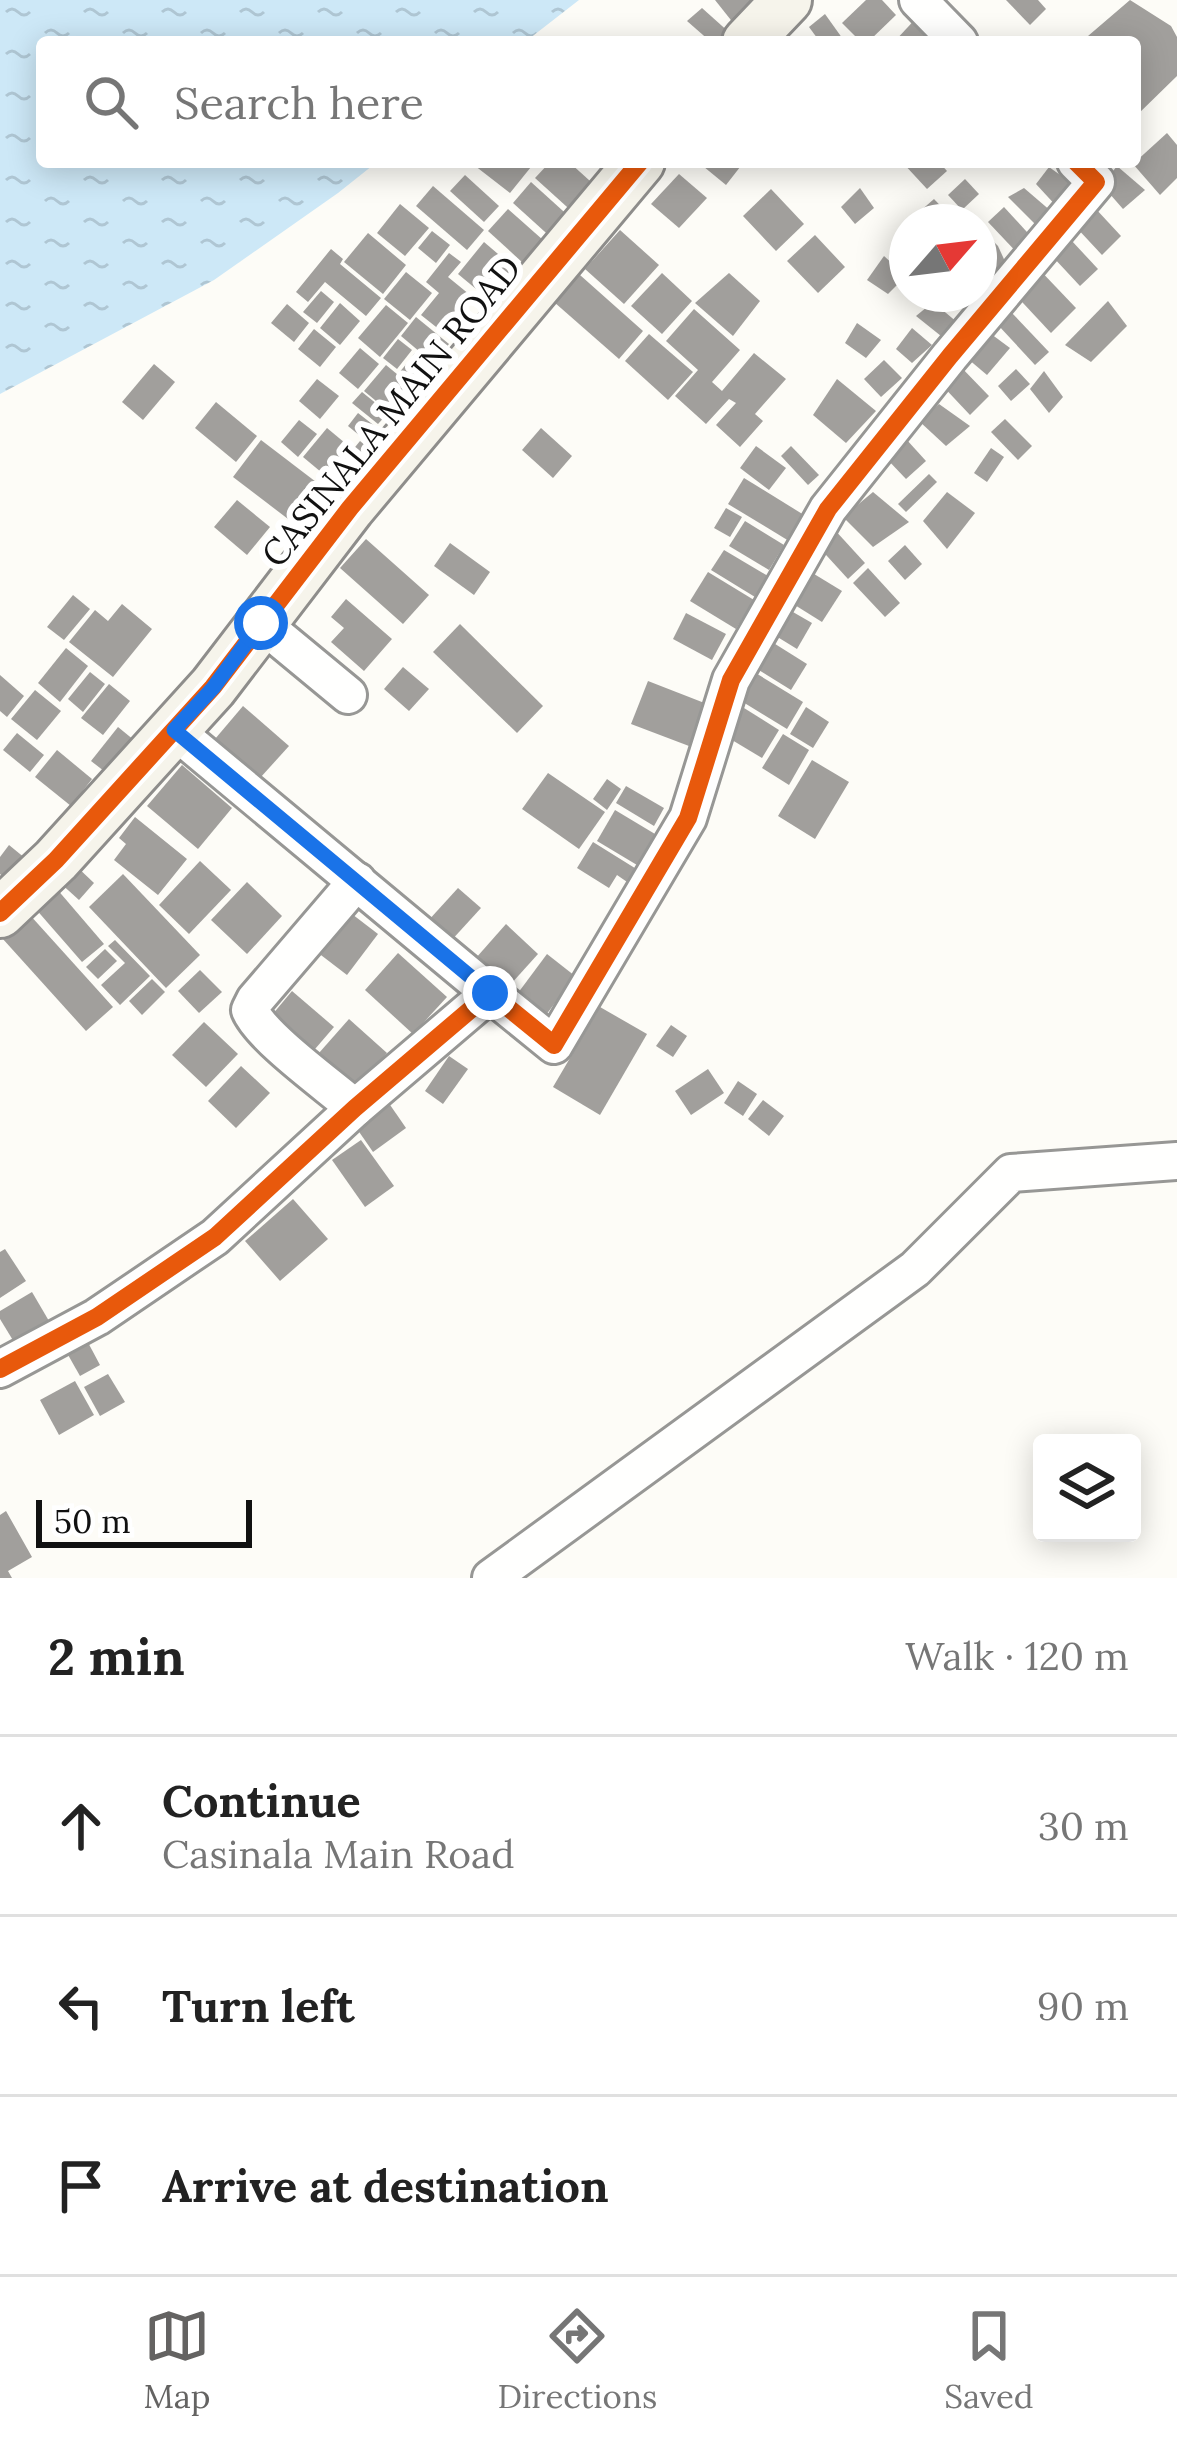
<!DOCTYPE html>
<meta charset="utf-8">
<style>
body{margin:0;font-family:Lora,serif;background:#f2f2f2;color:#222}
.controls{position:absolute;right:36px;bottom:36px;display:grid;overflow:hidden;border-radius:12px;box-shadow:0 6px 30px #0003}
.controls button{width:108px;height:108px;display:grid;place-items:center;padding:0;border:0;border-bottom:3px solid #e0e0e0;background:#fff;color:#222;font:60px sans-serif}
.compass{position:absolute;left:889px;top:204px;width:108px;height:108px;border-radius:50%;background:#fff;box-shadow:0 6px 30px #0003;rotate:62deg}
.scale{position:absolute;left:36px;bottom:30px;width:216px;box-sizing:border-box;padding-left:12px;border:6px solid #111;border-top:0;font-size:33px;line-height:42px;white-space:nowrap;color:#111;-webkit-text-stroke:9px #fff;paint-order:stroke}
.stop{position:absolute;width:36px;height:36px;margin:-27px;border:9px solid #1a73e8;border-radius:50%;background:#fff}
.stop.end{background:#1a73e8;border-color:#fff;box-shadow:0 3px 12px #0008}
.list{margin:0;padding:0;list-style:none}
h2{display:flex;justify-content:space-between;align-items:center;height:156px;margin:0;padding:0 48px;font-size:51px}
h2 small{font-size:39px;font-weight:400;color:#767676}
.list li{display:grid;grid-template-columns:78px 1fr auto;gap:36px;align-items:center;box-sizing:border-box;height:180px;padding:0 48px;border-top:3px solid #e0e0e0}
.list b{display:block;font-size:45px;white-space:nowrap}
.list p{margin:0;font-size:39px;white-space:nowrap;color:#767676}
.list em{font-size:39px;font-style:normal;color:#767676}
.icon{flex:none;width:66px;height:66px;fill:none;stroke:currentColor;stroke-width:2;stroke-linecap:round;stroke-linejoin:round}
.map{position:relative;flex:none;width:1177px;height:1578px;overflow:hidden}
.search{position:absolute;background:#fff;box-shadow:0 6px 30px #0003;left:36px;right:36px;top:36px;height:132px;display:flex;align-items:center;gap:30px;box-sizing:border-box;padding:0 42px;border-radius:12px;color:#767676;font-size:45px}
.sheet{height:696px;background:#fff}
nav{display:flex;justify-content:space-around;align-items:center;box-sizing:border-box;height:168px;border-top:3px solid #e0e0e0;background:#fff;font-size:33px;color:#767676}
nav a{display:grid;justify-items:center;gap:6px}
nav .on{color:#646362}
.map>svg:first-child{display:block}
.water{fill:url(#water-ripples)}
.building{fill:#a19f9c}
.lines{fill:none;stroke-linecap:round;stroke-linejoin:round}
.street-casing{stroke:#979795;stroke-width:42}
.secondary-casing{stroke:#8e8d8b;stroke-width:54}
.street{stroke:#fffffe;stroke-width:36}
.secondary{stroke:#f6f4eb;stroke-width:48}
.cycleway-casing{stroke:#fff;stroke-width:26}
.cycleway{stroke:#e8590c;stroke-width:18}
.route{stroke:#1a73e8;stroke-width:15}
.labels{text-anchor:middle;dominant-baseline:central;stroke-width:12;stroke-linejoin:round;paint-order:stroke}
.street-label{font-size:36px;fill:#111;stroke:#fff}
</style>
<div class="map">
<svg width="1177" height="1578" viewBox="0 0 1177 1578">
<defs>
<pattern id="water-ripples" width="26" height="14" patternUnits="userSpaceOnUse" patternTransform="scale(3)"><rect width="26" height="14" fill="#cde8f7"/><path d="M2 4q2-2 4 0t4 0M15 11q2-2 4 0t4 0" fill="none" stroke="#afc6d3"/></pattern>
</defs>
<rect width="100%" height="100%" fill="#fdfcf7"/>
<!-- water -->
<path class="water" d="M0,0H579L525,42H42V162H377L338,193L214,280L0,394Z"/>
<!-- building -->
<g class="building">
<path d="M715,0H762L742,34Z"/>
<path d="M866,0H882L896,15L868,42H861L842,23Z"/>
<path d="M1006,0H1038L1046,9L1030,25Z"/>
<path d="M1130,0L1171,26L1177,37V76L1135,117V42H1081Z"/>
<path d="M702,8L731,34L722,42H711L687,21Z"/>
<path d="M825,14L845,42H820L809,27Z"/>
<path d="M920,14L935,42H894Z"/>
<path d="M1167,133L1177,145V178L1160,195L1133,164Z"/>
<path d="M470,162H535L510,193Z"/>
<path d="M550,162H569L600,190L577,216L535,178Z"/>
<path d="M698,162H744L726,185Z"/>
<path d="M902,162H939L947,171L927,189Z"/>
<path d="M1117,166L1145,190L1123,209L1102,185Z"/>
<path d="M1049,167L1077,187L1059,209L1036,184Z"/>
<path d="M679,174L707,198L679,228L651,204Z"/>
<path d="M465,175L499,206L484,222L450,191Z"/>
<path d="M965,179L979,194L962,210L948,195Z"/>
<path d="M531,182L573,220L555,241L513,203Z"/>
<path d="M433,186L484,230L467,250L416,206Z"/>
<path d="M860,188L874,208L855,224L841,207Z"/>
<path d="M1024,188L1059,218L1042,231L1008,197Z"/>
<path d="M771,189L804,224L776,251L743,216Z"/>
<path d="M934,199L954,220L952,222H926L918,213Z"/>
<path d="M400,204L429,228L405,256L377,233Z"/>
<path d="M1004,207L1037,243L1022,258L988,222Z"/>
<path d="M1095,208L1121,236L1102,255L1075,226Z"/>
<path d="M508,209L543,240L523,263L488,231Z"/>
<path d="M979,227L998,246L1008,268L985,290L979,284Z"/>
<path d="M620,230L659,265L624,304L585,269Z"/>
<path d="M432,231L450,245L436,263L418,248Z"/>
<path d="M368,233L406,265L383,294L344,262Z"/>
<path d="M815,235L845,267L818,293L787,261Z"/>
<path d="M1071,240L1098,269L1080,286L1053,257Z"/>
<path d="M484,242L525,277L499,308L458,274Z"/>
<path d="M331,249L343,259L340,264L381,298L366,316L325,282L308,302L296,292Z"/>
<path d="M449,253L461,262L448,277L475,299L462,313L467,317L450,338L421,315L439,293L426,282Z"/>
<path d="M884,256L906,276L888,294L867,280Z"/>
<path d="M1035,265L1076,308L1051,333L1010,289Z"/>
<path d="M571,267L643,331L619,359L546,295Z"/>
<path d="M406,272L432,293L410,320L384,299Z"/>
<path d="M662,273L692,301L662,334L631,306Z"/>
<path d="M729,273L760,301L733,336L695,303Z"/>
<path d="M321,291L334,302L317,323L303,312Z"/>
<path d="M1108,301L1127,326L1091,362L1065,345Z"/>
<path d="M933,302L958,323L946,340L916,316Z"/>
<path d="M340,303L360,321L340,345L320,328Z"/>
<path d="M287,304L309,323L294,342L271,323Z"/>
<path d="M386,305L408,323L380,357L358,338Z"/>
<path d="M694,309L740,350L712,382L722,391L754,353L786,379L755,414L763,421L740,447L716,425L736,403L729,399L706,424L675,396L698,370L666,341Z"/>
<path d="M1011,312L1049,352L1035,365L998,325Z"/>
<path d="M416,317L449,344L433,363L401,336Z"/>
<path d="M857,323L881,340L866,358L845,343Z"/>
<path d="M912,328L932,345L912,363L896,349Z"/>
<path d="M983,328L1010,348L987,375L961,353Z"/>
<path d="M314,329L336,347L320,367L298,349Z"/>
<path d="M649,334L693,372L668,400L625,361Z"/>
<path d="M398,339L412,350L397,369L383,358Z"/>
<path d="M360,348L379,364L358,389L339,373Z"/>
<path d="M415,353L432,366L415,386L399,373Z"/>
<path d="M884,360L902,378L881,397L864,379Z"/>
<path d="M957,363L989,396L970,415L938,381Z"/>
<path d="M154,364L175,382L143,420L122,402Z"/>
<path d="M386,365L415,389L393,415L364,391Z"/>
<path d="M1016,369L1030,384L1011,401L998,386Z"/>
<path d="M1044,371L1063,397L1049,413L1030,389Z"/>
<path d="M317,379L339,396L320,419L299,401Z"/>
<path d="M837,379L876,411L846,443L813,415Z"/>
<path d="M362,392L388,413L378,424L352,403Z"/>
<path d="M216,402L257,436L236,462L195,428Z"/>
<path d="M939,404L970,426L946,446L919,421Z"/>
<path d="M358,413L376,427L365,440L348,426Z"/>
<path d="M1005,419L1032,446L1018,460L991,432Z"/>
<path d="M299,420L317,434L298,457L281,442Z"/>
<path d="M327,428L351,448L327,477L303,457Z"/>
<path d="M541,428L572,456L553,478L522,450Z"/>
<path d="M906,439L926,461L906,479L886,458Z"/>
<path d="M261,440L320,485L292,522L233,477Z"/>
<path d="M360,441L379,457L339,506L320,490Z"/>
<path d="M756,446L786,468L769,490L740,468Z"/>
<path d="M791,446L819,475L808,485L781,456Z"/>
<path d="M991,448L1004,457L987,482L974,473Z"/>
<path d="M929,474L937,482L906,512L898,504Z"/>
<path d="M744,478L804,515L789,541L728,504Z"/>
<path d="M873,492L909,522L873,547L843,517Z"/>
<path d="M947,492L975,513L947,549L923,521Z"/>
<path d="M237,500L270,527L247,555L214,527Z"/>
<path d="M726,508L742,517L730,537L714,528Z"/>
<path d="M745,521L784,545L769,570L729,546Z"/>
<path d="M833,528L865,563L848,579L816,544Z"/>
<path d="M366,539L429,595L403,624L340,568Z"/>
<path d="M450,543L490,572L474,595L434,566Z"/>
<path d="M905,545L922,564L905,580L888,561Z"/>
<path d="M724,550L768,576L755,597L711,570Z"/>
<path d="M801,566L842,591L822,622L782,597Z"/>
<path d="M868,568L900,603L885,617L853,583Z"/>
<path d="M708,572L754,600L736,629L690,601Z"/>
<path d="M73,595L90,609L64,640L47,627Z"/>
<path d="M346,599L392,639L364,671L331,642L344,628L331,617Z"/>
<path d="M122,604L152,629L113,677L69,642L95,610L108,621Z"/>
<path d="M786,608L812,623L797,649L771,633Z"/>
<path d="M686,613L726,634L712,660L673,639Z"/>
<path d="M460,624L543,706L517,733L433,652Z"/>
<path d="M764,637L807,664L791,690L749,664Z"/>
<path d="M66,648L88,666L60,702L38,683Z"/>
<path d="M403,667L429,689L409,711L384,689Z"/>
<path d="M90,672L105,684L83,712L68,699Z"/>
<path d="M754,672L803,702L787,729L738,699Z"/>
<path d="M0,675L24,696L7,717L0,711Z"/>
<path d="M648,681L707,704L689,746L631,724Z"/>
<path d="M109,684L130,701L103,735L81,718Z"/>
<path d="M35,690L61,711L37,740L11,719Z"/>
<path d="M736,703L779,730L762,758L727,737Z"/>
<path d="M243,706L289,746L260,778L215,739Z"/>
<path d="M806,707L829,722L813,748L790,734Z"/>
<path d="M118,727L140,745L113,778L91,761Z"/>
<path d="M17,733L44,755L30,772L3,750Z"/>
<path d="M783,734L809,750L789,785L762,768Z"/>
<path d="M57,750L92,779L71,806L35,777Z"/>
<path d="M812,760L849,782L815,839L778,816Z"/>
<path d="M182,765L232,808L198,849L147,806Z"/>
<path d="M548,773L605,812L579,849L522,809Z"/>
<path d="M607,779L621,789L607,810L593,799Z"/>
<path d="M626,786L664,808L654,826L616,803Z"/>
<path d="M615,810L655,834L637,865L597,841Z"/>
<path d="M135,817L187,859L158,895L114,860L126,844L119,838Z"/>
<path d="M593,842L638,870L630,884L617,875L609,888L577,868Z"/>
<path d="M9,845L31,863L14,885L0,874V857Z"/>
<path d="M200,861L231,890L189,934L159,905Z"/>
<path d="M74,864L94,883L79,900L58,881Z"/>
<path d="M123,874L200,955L166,988L89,907Z"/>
<path d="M247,882L282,916L247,954L211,920Z"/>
<path d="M56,888L104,944L82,962L34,907Z"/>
<path d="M458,888L481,908L449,943L427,922Z"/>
<path d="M348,911L378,934L347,975L317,952Z"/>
<path d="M29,914L113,1007L86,1031L2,938Z"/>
<path d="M506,924L538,954L500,996L468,967Z"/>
<path d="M115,940L150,976L120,1005L101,985L125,963L108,946Z"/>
<path d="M105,949L117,961L98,979L86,967Z"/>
<path d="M398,953L447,997L413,1034L365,990Z"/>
<path d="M547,954L575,976L543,1019L515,997Z"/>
<path d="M200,970L222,992L199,1013L178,991Z"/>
<path d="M152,979L165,992L142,1015L129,1001Z"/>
<path d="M292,991L334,1027L309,1056L267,1021Z"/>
<path d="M600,1007L647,1034L600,1115L553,1087Z"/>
<path d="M349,1019L387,1053L350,1096L311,1062Z"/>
<path d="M204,1022L238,1054L206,1087L172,1055Z"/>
<path d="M671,1025L687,1036L673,1057L656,1046Z"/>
<path d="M449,1056L468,1069L443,1104L425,1091Z"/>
<path d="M241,1066L270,1093L236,1128L208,1101Z"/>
<path d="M708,1069L724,1093L691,1115L675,1091Z"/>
<path d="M738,1081L757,1094L743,1116L724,1103Z"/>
<path d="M386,1099L406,1128L373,1152L353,1123Z"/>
<path d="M763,1100L784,1116L769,1136L748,1119Z"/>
<path d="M361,1140L394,1186L365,1207L332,1160Z"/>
<path d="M293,1199L328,1239L280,1281L245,1241Z"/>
<path d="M5,1249L26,1281L0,1298V1252Z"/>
<path d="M32,1292L49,1321L14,1342L0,1319V1311Z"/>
<path d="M84,1335L100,1365L80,1376L63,1346Z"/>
<path d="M108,1374L125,1402L100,1416L84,1387Z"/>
<path d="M75,1381L94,1415L59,1435L40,1400Z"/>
<path d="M6,1511L32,1557L8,1571L12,1578H0V1515Z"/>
</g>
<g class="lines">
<defs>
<g id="street">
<path d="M918,0L959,42"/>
<path d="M261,623L348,695"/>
<path d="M174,730L490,993"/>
<path d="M355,1108C330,1086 261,1037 250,1010L255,1000L357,881"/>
<path d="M0,1369L97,1317L215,1237L355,1108L490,993L554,1045L688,818L731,680L828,509L950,356L1096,182L1076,162"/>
<path d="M491,1578L915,1269L1011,1173L1177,1161"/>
</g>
<g id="secondary">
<path d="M747,42L787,0"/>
<path d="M0,913L56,860L213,687L350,508L640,162"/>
</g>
</defs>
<!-- street casing -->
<use href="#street" class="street-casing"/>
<!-- secondary casing -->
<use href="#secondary" class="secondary-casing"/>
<!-- street -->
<use href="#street" class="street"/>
<!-- secondary -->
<use href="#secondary" class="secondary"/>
<defs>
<g id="cycleway">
<path d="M0,913L56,860L213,687L350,508L640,162"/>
<path d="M0,1369L97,1317L215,1237L355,1108L490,993L554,1045L688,818L731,680L828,509L950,356L1096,182L1076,162"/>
</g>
</defs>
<!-- cycleway casing -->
<use href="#cycleway" class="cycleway-casing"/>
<!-- cycleway -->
<use href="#cycleway" class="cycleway"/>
</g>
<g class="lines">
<!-- route -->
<path class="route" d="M261,623L213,688L174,730L490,993"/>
</g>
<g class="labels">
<!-- street labels -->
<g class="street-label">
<text transform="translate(391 411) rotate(-51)">CASINALA MAIN ROAD</text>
</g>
</g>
</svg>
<div class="controls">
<button><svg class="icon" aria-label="layers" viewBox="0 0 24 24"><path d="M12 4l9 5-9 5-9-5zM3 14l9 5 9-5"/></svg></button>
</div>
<svg class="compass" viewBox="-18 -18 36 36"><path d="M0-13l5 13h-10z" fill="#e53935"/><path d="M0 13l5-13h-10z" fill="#767676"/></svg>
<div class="scale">50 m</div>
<div class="stop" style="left:261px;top:623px"></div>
<div class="stop end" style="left:490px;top:993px"></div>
<div class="search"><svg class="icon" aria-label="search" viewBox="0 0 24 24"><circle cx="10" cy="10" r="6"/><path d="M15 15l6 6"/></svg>Search here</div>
</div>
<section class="sheet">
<h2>2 min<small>Walk · 120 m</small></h2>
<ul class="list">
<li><svg class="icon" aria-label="ahead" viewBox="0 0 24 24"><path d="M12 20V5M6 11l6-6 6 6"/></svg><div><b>Continue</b><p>Casinala Main Road</p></div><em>30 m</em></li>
<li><svg class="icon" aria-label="left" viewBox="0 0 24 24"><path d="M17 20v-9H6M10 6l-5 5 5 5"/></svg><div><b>Turn left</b></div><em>90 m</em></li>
<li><svg class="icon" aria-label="arrive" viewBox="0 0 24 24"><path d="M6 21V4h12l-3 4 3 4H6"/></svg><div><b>Arrive at destination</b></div></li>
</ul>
</section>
<nav>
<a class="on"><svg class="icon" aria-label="map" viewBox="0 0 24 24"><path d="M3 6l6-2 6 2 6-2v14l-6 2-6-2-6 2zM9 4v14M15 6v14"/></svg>Map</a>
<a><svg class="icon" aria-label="directions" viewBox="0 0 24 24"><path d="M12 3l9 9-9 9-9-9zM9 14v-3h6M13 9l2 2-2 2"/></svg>Directions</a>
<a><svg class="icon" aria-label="saved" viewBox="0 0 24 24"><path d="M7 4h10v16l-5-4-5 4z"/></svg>Saved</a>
</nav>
